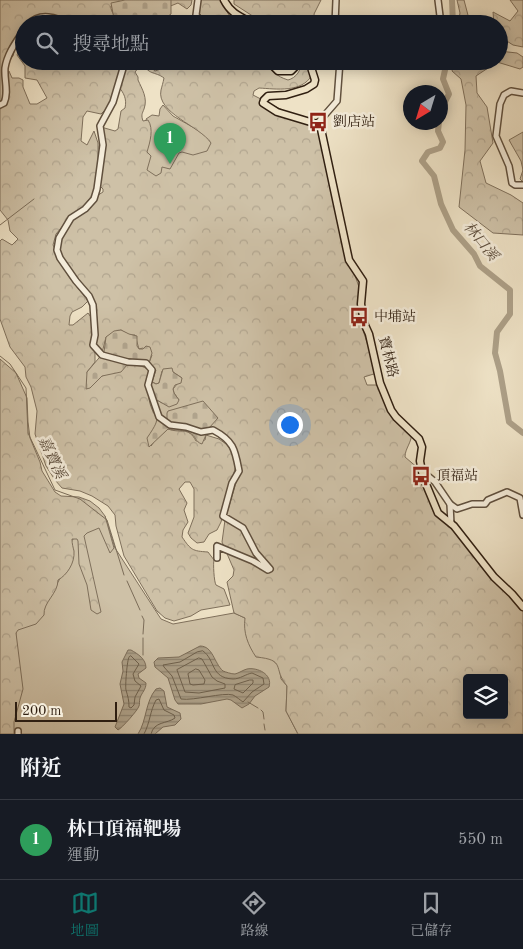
<!DOCTYPE html>
<html lang="zh-TW">
<meta charset="utf-8">
<style>
body{margin:0;font-family:"Old Standard TT","Noto Serif TC",serif;background:#20242c;color:#f1f3f6}
.controls{position:absolute;right:15px;bottom:15px;display:grid;overflow:hidden;border-radius:5px;box-shadow:0 2px 12px #0003}
.controls button{width:45px;height:45px;display:grid;place-items:center;padding:0;border:0;border-bottom:1px solid #363941;background:#171b24;color:#f1f3f6;font:25px sans-serif}
.compass{position:absolute;left:403px;top:85px;width:45px;height:45px;border-radius:50%;background:#171b24;box-shadow:0 2px 12px #0003;rotate:218deg}
.scale{position:absolute;left:15px;bottom:12px;width:102px;box-sizing:border-box;padding-left:5px;border:2px solid #301f11;border-top:0;font-size:14px;line-height:18px;white-space:nowrap;color:#301f11;-webkit-text-stroke:4px #f4ecda;paint-order:stroke}
.you{position:absolute;left:289px;top:424px;width:18px;height:18px;margin:-12px;border:4px solid #fff;border-radius:50%;background:#1a73e8;box-shadow:0 0 0 8px #1a73e833}
.badge{display:grid;place-items:center;width:32px;height:32px;border-radius:50%;background:#0f766e;color:#fff;font-size:16px;font-weight:700}
.pin{position:absolute;translate:-50% -41px;filter:drop-shadow(0 1px 2px #0008)}
.pin::after{content:'';position:absolute;top:26px;width:18px;height:15px;background:inherit;clip-path:polygon(0 0,100% 0,50% 100%)}
.list{margin:0;padding:0;list-style:none}
h2{display:flex;justify-content:space-between;align-items:center;height:65px;margin:0;padding:0 20px;font-size:21px}
h2 small{font-size:16px;font-weight:400;color:#9ea1a6}
.list li{display:grid;grid-template-columns:32px 1fr auto;gap:15px;align-items:center;box-sizing:border-box;height:80px;padding:0 20px;border-top:1px solid #363941}
.list b{display:block;font-size:19px;white-space:nowrap}
.list p{margin:0;font-size:16px;white-space:nowrap;color:#9ea1a6}
.list em{font-size:16px;font-style:normal;color:#9ea1a6}
.icon{flex:none;width:28px;height:28px;fill:none;stroke:currentColor;stroke-width:2;stroke-linecap:round;stroke-linejoin:round}
.map{position:relative;flex:none;width:523px;height:734px;overflow:hidden}
.search{position:absolute;background:#171b24;box-shadow:0 2px 12px #0003;left:15px;right:15px;top:15px;height:55px;display:flex;align-items:center;gap:12px;box-sizing:border-box;padding:0 18px;border-radius:28px;color:#9ea1a6;font-size:19px}
.sheet{height:145px;background:#171b24}
nav{display:flex;justify-content:space-around;align-items:center;box-sizing:border-box;height:70px;border-top:1px solid #363941;background:#171b24;font-size:14px;color:#9ea1a6}
nav a{display:grid;justify-items:center;gap:2px}
nav .on{color:#0f766e}
.map>svg:first-child{display:block}
.green{fill:#cec1a7;stroke:#7f705c}
.forest{fill:url(#forest-crowns);stroke:#7f705c;fill-rule:evenodd}
.cemetery{fill:url(#cemetery-stones);stroke:#7f705c}
.water{fill:url(#water-rules);stroke:#7b6c58}
.lines{fill:none;stroke-linecap:round;stroke-linejoin:round}
.shore{stroke:#6e604c;stroke-width:1}
.stream{stroke:#7b6c58;stroke-width:1}
.river{stroke:#ada088;stroke-width:6}
.minor-casing{stroke:#60503e;stroke-width:8}
.major-casing{stroke:#301f11;stroke-width:9}
.minor{stroke:#f4ecda;stroke-width:5}
.major{stroke:#eee2c6;stroke-width:6}
.labels{text-anchor:middle;dominant-baseline:central;stroke-width:5;stroke-linejoin:round;paint-order:stroke}
.poi-label{font-size:14px;fill:#301f11;stroke:#f4ecda;text-anchor:start}
.street-label{font-size:14px;fill:#301f11;stroke:#f4ecda}
.water-label{font-size:15px;font-style:italic;fill:#5c4c3b;stroke:#f4ecda}
</style>
<div class="map">
<svg width="523" height="734" viewBox="0 0 523 734">
<defs>
<pattern id="forest-crowns" width="20" height="18" patternUnits="userSpaceOnUse" patternTransform="scale(1.25)"><rect width="20" height="18" fill="#cec1a7"/><path d="M2 6a3 3 0 1 1 6 0M12 15a3 3 0 1 1 6 0" fill="none" stroke="#b1a58f"/></pattern>
<pattern id="cemetery-stones" width="16" height="16" patternUnits="userSpaceOnUse" patternTransform="scale(1.25)"><rect width="16" height="16" fill="#cec1a7"/><path d="M2 7V4a2 2 0 0 1 4 0v3zM10 15v-3a2 2 0 0 1 4 0v3z" fill="#b1a58f"/></pattern>
<pattern id="water-rules" width="6" height="5" patternUnits="userSpaceOnUse" patternTransform="scale(1.25)"><rect width="6" height="5" fill="#ada088"/><path d="M0 2.5h6" fill="none" stroke="#8d826e"/></pattern>
</defs>
<rect width="100%" height="100%" fill="#eee2c6"/>
<filter id="stains"><feTurbulence type="fractalNoise" baseFrequency=".004" numOctaves="4"/><feColorMatrix values="0 0 0 0 .2 0 0 0 0 .09 0 0 0 0 .02 0 0 0 .5 -.17"/></filter>
<radialGradient id="worn" r=".72"><stop offset=".6" stop-color="#630" stop-opacity="0"/><stop offset="1" stop-color="#630" stop-opacity=".3"/></radialGradient>
<!-- green -->
<g class="green">
<path d="M163,105L173,116L221,143L138,210L148,124L146,119L152,115L159,116L160,109Z"/>
<path d="M105,516L115,548L161,619L173,624L234,613L245,618L270,658L279,666L281,679L287,686L286,711L298,734H13L16,631L53,591L63,573L67,549L72,540Z"/>
</g>
<!-- forest -->
<g class="forest">
<path d="M0,0H135L124,4L119,1L111,6C110,13 118,17 119,24H76L68,19L45,14L38,16L30,24H24V31L15,47L13,56L7,63L3,97L0,102Z"/>
<path d="M145,0H192L191,5L187,9L178,3L168,7Z"/>
<path d="M197,0H220L229,15L242,24H222L213,17H202L197,10Z"/>
<path d="M234,0H321L314,14L316,24H302L295,18L290,24H265L234,4Z"/>
<path d="M457,0H464L469,19L468,24H458L460,13Z"/>
<path d="M510,0H523V47L513,45L499,36V24H494L493,12L510,21L518,11Z"/>
<path d="M24,40V61H115L120,64L121,69L117,78L112,99L110,105L101,114L87,111L83,117L81,141L87,145L94,131L98,143V166L94,194L79,211L67,221L56,234L53,245L69,277L88,301L82,307L72,312L70,316L69,325H73L88,313L93,320L92,342L95,353V362L87,372L90,388C94,384 98,379 102,376C105,374 110,374 113,372C127,365 136,359 150,371L149,377L157,422L151,446L156,439L168,429C182,434 188,426 196,441L205,440L206,435L219,439L226,444L234,453L236,465L221,522L217,530L209,534L204,542L197,543L191,538L188,533L194,517V489L190,482H185L179,489L187,503L184,510L188,522L183,530L182,537C191,550 192,551 208,552L214,560C213,563 214,582 216,585L224,589L230,605L201,610L191,616L174,621L165,618L157,611L124,556L116,526L115,515L108,506L92,496L80,491L62,488L55,480L46,466L35,434L37,411L31,387L26,377L25,367L10,347L0,319V241L2,239L12,245L18,239L10,231L8,220L0,210V107L8,98V73L9,71L12,78H19L23,80V87L30,104H37L47,98L37,80L25,78V66L17,55Z"/>
<path d="M499,51L517,53L523,57V67L520,69L497,62L476,76L477,93L487,107L493,143L480,161L486,183L511,195L523,203V235L493,233L459,207L465,150L466,105L461,79L452,71L455,61H499Z"/>
<path d="M135,61L139,67L135,72L138,77V80C142,89 148,98 144,109C142,114 141,115 143,121L148,120C154,129 150,142 147,152L151,156L147,170L156,176L161,173L162,167L170,169L179,153L182,152L193,155L207,151L211,143C200,126 156,113 161,90C162,86 163,83 164,78C155,71 148,76 142,61H146L148,65L156,61H269C272,72 276,76 288,80C296,78 302,70 301,61H308L312,75C302,93 276,89 259,88L254,91L253,95L290,114L316,124L325,144L340,233L359,287L360,321L377,373L364,377L367,385H382L397,416L412,431C412,443 405,448 405,457L419,469L438,511L523,608V734H298L286,711L287,686C272,668 287,660 256,657C248,645 243,633 245,618L234,613L227,582L233,576L234,570L222,542L225,520L240,469V460L231,441L209,428L214,421L190,406L174,410L167,420L163,419L155,401L157,400L162,403L179,400L174,393L173,389L182,378L173,372L162,371L159,383L156,384L151,381V366L149,363L152,355L143,348L139,349L135,335H129L121,330L106,337L102,353L94,343L97,318L94,305L62,258L57,244L63,231L79,215L95,197L103,192V189L99,185L102,167L99,147L101,127L115,131L118,129L121,111L125,108C127,99 124,93 118,86L124,67ZM467,678H504V715H467Z"/>
<path d="M523,132V182L520,179L523,170L521,161L509,140Z"/>
<path d="M0,359L16,373L27,398L28,422L30,438L40,462L42,471L55,492L61,496L79,497L90,501L99,508L105,516L114,548L110,553L99,528L87,533L84,536L101,612L97,614L91,610L87,585L79,564L78,541L77,539H72C72,544 73,547 74,551C75,563 67,575 58,580C58,594 43,602 44,615L36,624L18,630L16,633L23,689L14,722V734H0Z"/>
</g>
<!-- cemetery -->
<g class="cemetery">
<path d="M125,0H171V14L157,24H115L111,3Z"/>
<path d="M146,61H167L170,66L155,71L148,65Z"/>
<path d="M121,330L129,334L137,336V346L139,349H143L146,346L150,347L152,353L149,363L156,370L152,382L156,384L159,383L163,369L172,368L173,372L182,378L181,383L175,385L173,389L174,393L179,400L177,404L169,407L157,400L155,401L163,419L167,420V413L168,411L203,401L218,418L209,428L202,444C195,442 196,436 190,433C184,429 175,431 168,429L149,447L147,438C165,412 153,422 149,399C148,390 150,380 150,371C143,365 136,365 127,365L121,372L102,376L90,388L86,389L87,372L104,352L106,337L114,331Z"/>
</g>
<!-- water -->
<g class="water">
<path d="M200,646C213,646 214,663 223,671C226,672 231,674 235,674C239,673 243,670 247,669C257,667 273,674 269,687L255,696L249,704L242,708L231,700L227,699L201,704H178L175,700L168,678L155,667L154,662L158,658L179,657Z"/>
<path d="M128,650H131C138,654 146,659 146,668L138,674L139,678L146,683C146,690 142,692 140,698C139,701 140,704 139,706C138,710 122,728 118,730L115,727L124,704L120,684L123,671L122,662Z"/>
<path d="M160,688L164,691L167,707L180,713L181,719L175,725L163,727L155,734H138C147,720 145,702 156,689Z"/>
</g>
<g class="lines">
<!-- shore -->
<g class="shore">
<path d="M203,651C216,660 210,678 233,679C240,679 246,674 252,673L263,678L264,684L252,692L243,702C240,700 237,697 233,695C223,692 194,701 181,699L172,676L164,667L163,665L180,662L197,652Z"/>
<path d="M131,656L139,664L133,674L135,681L141,686L135,697L134,705L131,708L129,707C129,700 128,697 126,690C125,687 127,660 129,657Z"/>
<path d="M199,658L202,659L212,677L217,681L225,684V688L199,693L185,692L177,670Z"/>
<path d="M196,669L199,670L205,680L204,684L193,685L190,684L188,674Z"/>
<path d="M250,680H253V683L243,693L234,689L235,685Z"/>
<path d="M144,734C150,723 150,711 156,700L159,699L164,710L174,715L175,718C167,724 154,721 151,734"/>
</g>
<!-- stream -->
<g class="stream">
<path d="M0,225L34,199"/>
<path d="M0,356L10,364L26,388L28,433L55,490L80,499L107,520L124,575"/>
<path d="M127,581L140,610"/>
<path d="M142,616L144,620L143,634"/>
<path d="M143,655V638"/>
<path d="M248,702L258,708"/>
<path d="M261,710L263,712L264,719"/>
<path d="M264,724L265,730"/>
</g>
<!-- river -->
<g class="river">
<path d="M452,0L453,24"/>
<path d="M440,111L449,94L443,79L447,61"/>
<path d="M439,122L438,131L443,142L440,148L428,152L422,161L434,176L441,204L453,230L474,254L480,266L510,290V314L497,332L495,353L500,371L509,422L523,433"/>
</g>
<defs>
<g id="minor">
<path d="M198,0L196,15L203,24"/>
<path d="M438,0L441,24"/>
<path d="M29,24C39,12 57,17 69,24"/>
<path d="M158,24L166,21L176,24"/>
<path d="M335,24L336,0"/>
<path d="M117,61C123,65 127,66 133,61"/>
<path d="M124,65L113,102L100,126L103,145L97,189L94,199L85,209L71,218L59,238L57,250L60,258L76,281L89,296L93,305L95,335L93,345L102,355L128,362L146,363L152,370L148,385L159,417L170,425L186,427L201,432L213,430C234,441 235,450 239,471L232,483L223,516L243,528L256,553L270,569L268,570L253,561L217,546V558"/>
<path d="M523,93L511,91L504,95L500,104L496,136L509,166L512,183L515,185H523"/>
<path d="M0,105L4,103C9,92 4,80 5,68C7,54 16,42 24,30"/>
<path d="M317,124L337,101L340,61"/>
<path d="M421,470L435,482L450,504L457,509L472,504H485L488,500L507,492L520,498L523,515"/>
<path d="M450,504L451,524"/>
<path d="M18,734V731"/>
</g>
<g id="major">
<path d="M224,0C231,14 241,17 254,24"/>
<path d="M292,24H298"/>
<path d="M274,61L273,66L278,71H291L295,67V61"/>
<path d="M309,61L315,80L314,84L306,89L286,95L268,96L264,100L263,103L277,112L317,124L321,129L349,260L363,281L361,304L364,323L369,334L380,383L391,410L396,417L419,439L422,447L420,461L423,477L438,513L454,526L494,577L512,594L523,607"/>
</g>
</defs>
<!-- minor casing -->
<use href="#minor" class="minor-casing"/>
<!-- major casing -->
<use href="#major" class="major-casing"/>
<!-- minor -->
<use href="#minor" class="minor"/>
<!-- major -->
<use href="#major" class="major"/>
</g>
<!-- icons -->
<defs>
<symbol id="bus-bare" viewBox="-9 -9 18 18"><path d="M-5-6H5V4H4V6H2V4H-2V6H-4V4H-5ZM-3.5-4V0h7V-4ZM-3.5 1.2v1.5H-2V1.2ZM2 1.2v1.5H3.5V1.2Z" fill="#8f2418" stroke="#f4ecda" stroke-width="2.5" paint-order="stroke"/></symbol>
</defs>
<g fill-rule="evenodd">
<use href="#bus-bare" x="304" y="108" width="28" height="28"/>
<use href="#bus-bare" x="345" y="303" width="28" height="28"/>
<use href="#bus-bare" x="407" y="462" width="28" height="28"/>
</g>
<g class="labels">
<!-- poi labels -->
<g class="poi-label">
<text x="333" y="122">劉店站</text>
<text x="374" y="317">中埔站</text>
<text x="436" y="476">頂福站</text>
</g>
<!-- street labels -->
<g class="street-label">
<text transform="translate(388 357) rotate(76)">寶林路</text>
</g>
<!-- water labels -->
<g class="water-label">
<text transform="translate(480 242) rotate(51)">林口溪</text>
<text transform="translate(51 458) rotate(65)">嘉寶溪</text>
</g>
</g>
<rect width="100%" height="100%" filter="url(#stains)"/>
<rect width="100%" height="100%" fill="url(#worn)"/>
</svg>
<div class="controls">
<button><svg class="icon" aria-label="layers" viewBox="0 0 24 24"><path d="M12 4l9 5-9 5-9-5zM3 14l9 5 9-5"/></svg></button>
</div>
<svg class="compass" viewBox="-18 -18 36 36"><path d="M0-13l5 13h-10z" fill="#e53935"/><path d="M0 13l5-13h-10z" fill="#9ea1a6"/></svg>
<div class="scale">200 m</div>
<div class="you"></div>
<div class="pin badge" style="left:170px;top:164px;background:#2e9e5b">1</div>
<div class="search"><svg class="icon" aria-label="search" viewBox="0 0 24 24"><circle cx="10" cy="10" r="6"/><path d="M15 15l6 6"/></svg>搜尋地點</div>
</div>
<section class="sheet">
<h2>附近<small></small></h2>
<ul class="list">
<li><span class="badge" style="background:#2e9e5b">1</span><div><b>林口頂福靶場</b><p>運動</p></div><em>550 m</em></li>
</ul>
</section>
<nav>
<a class="on"><svg class="icon" aria-label="map" viewBox="0 0 24 24"><path d="M3 6l6-2 6 2 6-2v14l-6 2-6-2-6 2zM9 4v14M15 6v14"/></svg>地圖</a>
<a><svg class="icon" aria-label="directions" viewBox="0 0 24 24"><path d="M12 3l9 9-9 9-9-9zM9 14v-3h6M13 9l2 2-2 2"/></svg>路線</a>
<a><svg class="icon" aria-label="saved" viewBox="0 0 24 24"><path d="M7 4h10v16l-5-4-5 4z"/></svg>已儲存</a>
</nav>
